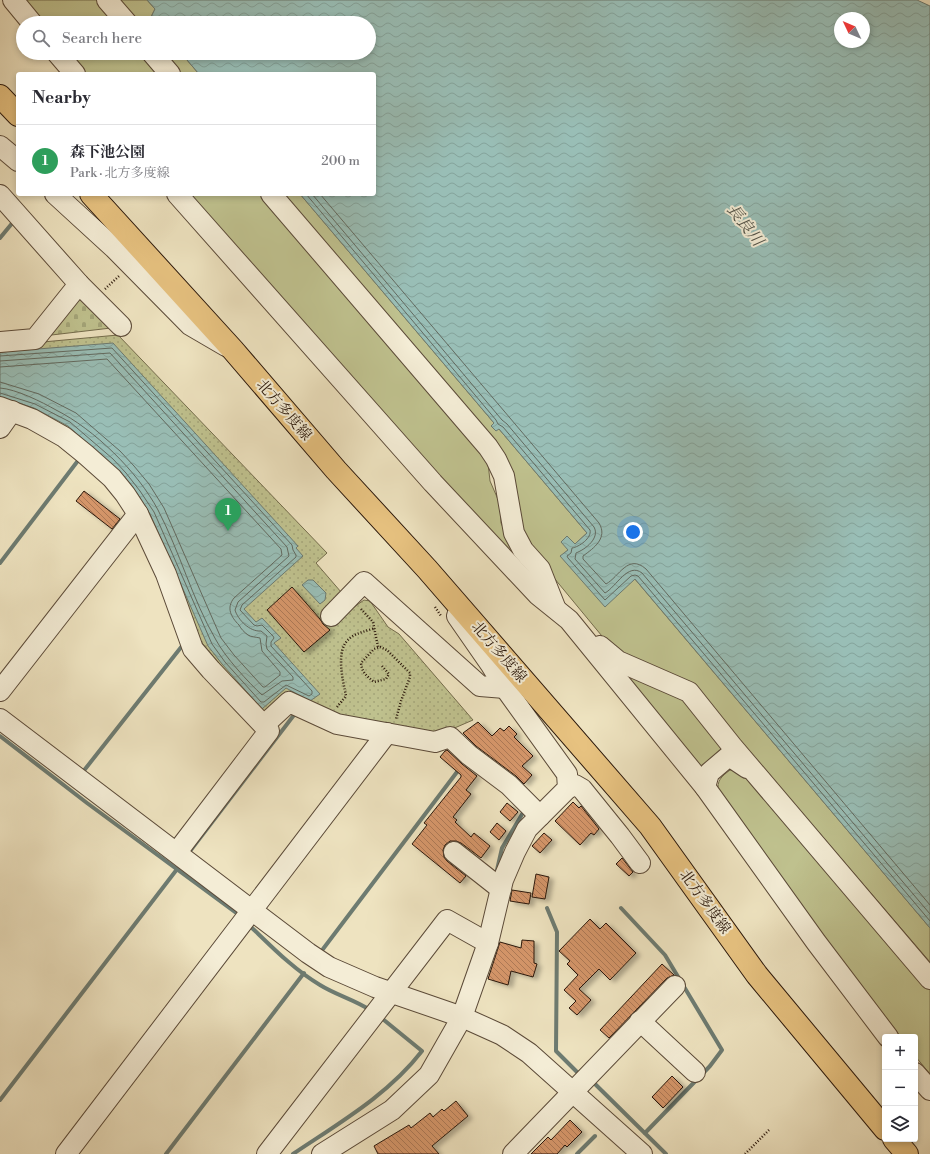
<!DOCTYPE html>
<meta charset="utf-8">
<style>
body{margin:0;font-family:"Libre Bodoni","Noto Serif JP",serif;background:#f2f2f3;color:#2b2b33}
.controls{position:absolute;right:12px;bottom:12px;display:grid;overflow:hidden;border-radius:4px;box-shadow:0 2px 6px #0003}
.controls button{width:36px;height:36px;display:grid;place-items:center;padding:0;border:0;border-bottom:1px solid #e1e1e2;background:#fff;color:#2b2b33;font:20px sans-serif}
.compass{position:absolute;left:834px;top:12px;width:36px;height:36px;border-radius:50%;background:#fff;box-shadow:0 2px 6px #0003;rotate:314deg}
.you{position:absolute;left:633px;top:532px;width:14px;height:14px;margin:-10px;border:3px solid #fff;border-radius:50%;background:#1a73e8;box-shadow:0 0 0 6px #1a73e833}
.badge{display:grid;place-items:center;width:26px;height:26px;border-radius:50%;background:#b45309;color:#fff;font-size:13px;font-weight:700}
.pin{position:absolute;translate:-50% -33px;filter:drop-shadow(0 1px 2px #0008)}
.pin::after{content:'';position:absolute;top:21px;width:14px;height:12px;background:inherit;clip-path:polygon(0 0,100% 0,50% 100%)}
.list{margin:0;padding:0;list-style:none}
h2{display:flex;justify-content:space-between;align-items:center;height:52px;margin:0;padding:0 16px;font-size:17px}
h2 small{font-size:13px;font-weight:400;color:#7c7c81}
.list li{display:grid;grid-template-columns:26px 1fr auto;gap:12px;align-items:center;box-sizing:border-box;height:72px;padding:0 16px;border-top:1px solid #e1e1e2}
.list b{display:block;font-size:15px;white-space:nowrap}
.list p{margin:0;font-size:13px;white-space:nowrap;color:#7c7c81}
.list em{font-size:13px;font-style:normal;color:#7c7c81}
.icon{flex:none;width:22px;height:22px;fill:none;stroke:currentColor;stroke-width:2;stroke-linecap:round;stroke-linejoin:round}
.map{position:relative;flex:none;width:930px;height:1154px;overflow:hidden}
.search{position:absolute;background:#fff;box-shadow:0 2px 6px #0003;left:16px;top:16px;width:360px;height:44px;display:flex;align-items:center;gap:10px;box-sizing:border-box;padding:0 14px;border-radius:22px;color:#7c7c81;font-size:15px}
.panel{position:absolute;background:#fff;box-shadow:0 2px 6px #0003;left:16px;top:72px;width:360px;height:124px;border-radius:4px}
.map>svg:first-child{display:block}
.green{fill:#bfc18e;stroke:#746c4c}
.cemetery{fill:url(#cemetery-stones);stroke:#746c4c}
.park{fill:url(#park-dots);stroke:#746c4c}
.water{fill:url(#water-waves);stroke:#6d7b71;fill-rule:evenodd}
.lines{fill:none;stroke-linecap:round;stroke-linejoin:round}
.shore{stroke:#626a60;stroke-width:1}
.stream{stroke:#6d7b71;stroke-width:4}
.building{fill:url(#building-back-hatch);stroke:#2a170a;filter:url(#shadow)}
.minor-casing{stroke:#5b4a38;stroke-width:22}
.major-casing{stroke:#2a170a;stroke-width:24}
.path{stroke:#2a170a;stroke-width:2.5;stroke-dasharray:1 2;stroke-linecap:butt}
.minor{stroke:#f4edd6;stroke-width:20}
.major{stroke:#e7c280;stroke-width:22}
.labels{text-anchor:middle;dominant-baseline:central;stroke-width:4;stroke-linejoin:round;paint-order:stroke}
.street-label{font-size:15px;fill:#2a170a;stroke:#f4edd6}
.water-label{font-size:16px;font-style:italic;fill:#515146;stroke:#f4edd6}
</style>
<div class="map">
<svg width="930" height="1154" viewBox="0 0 930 1154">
<defs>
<pattern id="cemetery-stones" width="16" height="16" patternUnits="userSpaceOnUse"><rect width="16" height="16" fill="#bfc18e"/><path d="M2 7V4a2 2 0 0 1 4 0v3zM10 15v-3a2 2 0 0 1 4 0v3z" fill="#a4a579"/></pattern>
<pattern id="park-dots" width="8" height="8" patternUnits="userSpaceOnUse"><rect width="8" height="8" fill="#bfc18e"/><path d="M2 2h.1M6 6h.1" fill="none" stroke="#a4a579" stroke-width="1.8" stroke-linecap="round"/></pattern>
<pattern id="water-waves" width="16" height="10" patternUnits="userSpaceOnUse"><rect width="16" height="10" fill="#99beb6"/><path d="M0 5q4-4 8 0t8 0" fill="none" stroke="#84a39b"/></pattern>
<pattern id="building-back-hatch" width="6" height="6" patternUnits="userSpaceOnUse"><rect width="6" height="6" fill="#d5966b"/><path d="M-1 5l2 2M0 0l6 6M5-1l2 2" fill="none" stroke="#ad7956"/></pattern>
<filter id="shadow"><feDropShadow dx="4.5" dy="2.5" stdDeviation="2" flood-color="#0004"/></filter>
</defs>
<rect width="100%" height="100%" fill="#eee3c0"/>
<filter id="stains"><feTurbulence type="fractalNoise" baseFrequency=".005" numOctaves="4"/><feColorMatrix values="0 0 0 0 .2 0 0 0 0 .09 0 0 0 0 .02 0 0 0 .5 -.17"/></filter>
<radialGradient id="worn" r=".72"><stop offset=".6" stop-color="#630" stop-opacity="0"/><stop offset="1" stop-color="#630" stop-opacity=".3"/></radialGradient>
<!-- green -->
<g class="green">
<path d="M21,0H99L118,23H40Z"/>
<path d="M114,0H147L155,9L151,17L156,23H134Z"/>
<path d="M65,53H144L162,74H83Z"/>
<path d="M159,53H181L199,74H177Z"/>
<path d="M193,194H265L487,454L490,481L500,504L501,523L510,542L518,553L513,559L193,199Z"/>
<path d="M279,194H300L494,423L492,425L499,429L587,533L575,544L567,536L568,550L561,556L605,606L634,578L930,928V962L700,694L611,647L526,544L508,470Z"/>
<path d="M621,671L673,688L724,743L722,753L708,766L698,767Z"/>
<path d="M730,770H737L746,774L930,990V1074L915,1056V1037H901L828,942L718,792C717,780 721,777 730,770Z"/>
</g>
<!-- cemetery -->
<path class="cemetery" d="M77,293L111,328L43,336Z"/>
<!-- park -->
<path class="park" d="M118,335L327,553L316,563L354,607L364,600L370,601L388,627L399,634L473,720L436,736L339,721L311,705L263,717L198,638L117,479L0,402V346Z"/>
<!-- water -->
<g class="water">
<path d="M147,0H917L930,6V928L635,579L605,607L560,556L568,550L561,542L567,536L575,544L587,533L499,429L496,431L491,426L494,423L300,194H374V74H199L181,53H369V23H156L151,17L155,9ZM840,18H864V42H840Z"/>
<path d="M113,343L298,546L296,548L303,556L244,609L256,622L262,618L281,638L274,643L320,694L310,701L286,688L262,709L222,664L208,646L150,514L137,493L123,476L110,463L68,426L34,408L0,397V352Z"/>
<path d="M308,580H313L326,593L325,600L320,604L302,585Z"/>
</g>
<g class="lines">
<!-- shore -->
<g class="shore">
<path d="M306,194L496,420L498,424L503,427L590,530C592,538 579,547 572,548L571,553L567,556L568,558L605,600L631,576L635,575L638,576L930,921"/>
<path d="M312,194L502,420L507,424L594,527C600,538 586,549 576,553L575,559L605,593C616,587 628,562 642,573L930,914"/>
<path d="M320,194L599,523C608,538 594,548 583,556V559L606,584C619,577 628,553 646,569L930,905"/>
<path d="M0,356L112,348L292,545L293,550L296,555V557L242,605L240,610L254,625L257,626L262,625L273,636L274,638L271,642V646L312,691V694L309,696L286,685L264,702H261L225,662L212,644L154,512L140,491L126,473L113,459L70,422L35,404L0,393"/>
<path d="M0,361L110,353L287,547L289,556L238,602L235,610C238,620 250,632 261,631L267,636L266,644L267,649L293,677V680L282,681L262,695C248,682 225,657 216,640C192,599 180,552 158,510C138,472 94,429 56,410C42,402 16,389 0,388"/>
<path d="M0,367L107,359L281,549L282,555L234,598C226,608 231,617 239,625C241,629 244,632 248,635C251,637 256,637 260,638L262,651L280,672V675L265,687H263L234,655L221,638L164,508L149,484L134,466L120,451L76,413L39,394L0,382"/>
</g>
<!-- stream -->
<g class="stream">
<path d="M0,238L14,221"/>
<path d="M0,563L80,458"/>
<path d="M0,736L87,803L239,915"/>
<path d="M82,773L182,646"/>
<path d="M187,855L294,715"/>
<path d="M497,870L502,848L524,811"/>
<path d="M547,908L557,932L556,1051L578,1073"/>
<path d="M621,908L665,955L722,1050L710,1066L645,1133"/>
<path d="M249,925C271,946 293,969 320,985C336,995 355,1000 370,1010"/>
<path d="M323,949L460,768"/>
<path d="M595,1084L666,1154"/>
<path d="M0,1100L181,864"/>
<path d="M166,1154L304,973"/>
<path d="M293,1154C339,1123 388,1095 422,1051L379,1016"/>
<path d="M577,1154L595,1136"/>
</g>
</g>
<!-- building -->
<g class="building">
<path d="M84,491L120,519L112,529L76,501Z"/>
<path d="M292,587L320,619L323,624L330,630L304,652L267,610Z"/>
<path d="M478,722L492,736L500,728L504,731L509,726L517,734L514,737L533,756L522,766L532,775L524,784L516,776L476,746L463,733Z"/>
<path d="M447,750L462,764L477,776L466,790L471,794L453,817L457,820L455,822L471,837L474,833L490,846L481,858L461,843L456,841H450L445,845L443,850L444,857L447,861L466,876L460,883L412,844L427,825L424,823L461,777V775L440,757L445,751Z"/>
<path d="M573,802L579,808L581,806L599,829L594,835L591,833L580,845L555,821Z"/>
<path d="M507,803L518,812L510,821L500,812Z"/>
<path d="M497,823L506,831L499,840L490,832Z"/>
<path d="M544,833L552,840L540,853L532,846Z"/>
<path d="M622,858L633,872L629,876L616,864Z"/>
<path d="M536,874L549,877L545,899L532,897Z"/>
<path d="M512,890L531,893L529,904L510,901Z"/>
<path d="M590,919L600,929L606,923L636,953L610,980L599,969L579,989L591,1000L577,1015L569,1008L576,1001L564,990L578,975L567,964L570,961L559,951Z"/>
<path d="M522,940L534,941V963L537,964L533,977L511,971L508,985L488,979L500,942L521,948Z"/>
<path d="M662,964L674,975L667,978L609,1038L600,1030Z"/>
<path d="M672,1076L683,1087L663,1108L652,1097Z"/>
<path d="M456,1101L468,1116L432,1146L439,1154H378L374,1146L409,1125L411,1128L430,1113L433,1117L442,1109L444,1111Z"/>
<path d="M570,1120L582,1132L567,1147L565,1145L557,1154H531L548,1137L551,1140Z"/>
</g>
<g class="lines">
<defs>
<g id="minor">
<path d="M13,0L32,23"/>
<path d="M107,0L127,23"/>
<path d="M57,53L75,74"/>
<path d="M152,53L170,74"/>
<path d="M0,146L18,161"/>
<path d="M55,194L114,248L190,325L226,346"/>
<path d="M177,194L433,483L538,595L569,620L705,787"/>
<path d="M271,194L488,447L496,459L504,476L514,533L523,550L540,569L555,607"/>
<path d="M0,195L79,284L121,326"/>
<path d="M0,342L35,339L79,284"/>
<path d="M0,407L32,419L64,437L85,454L112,478L125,494L138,514L166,574L193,649L211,670L269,731L177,852"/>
<path d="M0,428L12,411"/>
<path d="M331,616L364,582L480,686L505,688"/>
<path d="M600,646L618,661L689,692L732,746L930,979"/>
<path d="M0,691L138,514"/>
<path d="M0,719L308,953L329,967L375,987L462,1017L502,1035L529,1053L642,1154"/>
<path d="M264,725L289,702L337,724L435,742L450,737L469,755L509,785L540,816"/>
<path d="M747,768L729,756L709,773L705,787L816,942L888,1037"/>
<path d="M568,788L575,785L582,789L620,836L640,863"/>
<path d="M454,852L501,889"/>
<path d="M640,1021L695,1072"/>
<path d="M915,1073L930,1090"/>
<path d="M66,1154L387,733"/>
<path d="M267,1154L447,920L488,943"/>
<path d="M322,1154L392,1110L429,1075L462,1017L488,943L503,880L515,852L527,829L568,788L567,774L505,688L491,665L457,616"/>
<path d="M513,1154L675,986"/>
</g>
<g id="major">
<path d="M0,96L18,115"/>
<path d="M91,194L233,350L336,470L427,569L650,826L757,975L885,1129"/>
<path d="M894,1139L907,1154"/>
</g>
</defs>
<!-- minor casing -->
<use href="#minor" class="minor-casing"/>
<!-- major casing -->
<use href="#major" class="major-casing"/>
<!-- path -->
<g class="path">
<path d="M105,289L119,276"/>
<path d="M435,607L441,616"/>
<path d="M361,609L373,622L378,647"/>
<path d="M382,666L389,674L386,679L374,682C367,676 362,673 361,663L374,649L380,647L387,650L410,673V677L401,701L396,719"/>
<path d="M337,707L346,696C343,680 335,651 349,639C355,633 367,631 375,628"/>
<path d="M745,1154L769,1130"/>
</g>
<!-- minor -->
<use href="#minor" class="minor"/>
<!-- major -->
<use href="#major" class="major"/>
</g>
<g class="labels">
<!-- street labels -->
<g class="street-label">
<text transform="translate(284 410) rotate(49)">北方多度線</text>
<text transform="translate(499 652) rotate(49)">北方多度線</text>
<text transform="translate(705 902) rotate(54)">北方多度線</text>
</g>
<!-- water labels -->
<g class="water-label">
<text transform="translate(745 225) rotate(52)">長良川</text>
</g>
</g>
<rect width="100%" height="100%" filter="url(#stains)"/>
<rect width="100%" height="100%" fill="url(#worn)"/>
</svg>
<div class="controls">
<button>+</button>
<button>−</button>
<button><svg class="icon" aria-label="layers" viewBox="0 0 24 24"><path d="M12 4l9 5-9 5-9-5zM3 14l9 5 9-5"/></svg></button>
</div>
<svg class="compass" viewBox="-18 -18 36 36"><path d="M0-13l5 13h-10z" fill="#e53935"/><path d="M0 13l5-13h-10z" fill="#7c7c81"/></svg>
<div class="you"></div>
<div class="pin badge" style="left:228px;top:531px;background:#2e9e5b">1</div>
<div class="search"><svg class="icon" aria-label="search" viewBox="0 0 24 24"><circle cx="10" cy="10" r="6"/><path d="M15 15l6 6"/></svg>Search here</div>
<section class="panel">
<h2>Nearby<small></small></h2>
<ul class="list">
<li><span class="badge" style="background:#2e9e5b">1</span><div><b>森下池公園</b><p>Park · 北方多度線</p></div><em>200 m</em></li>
</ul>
</section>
</div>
